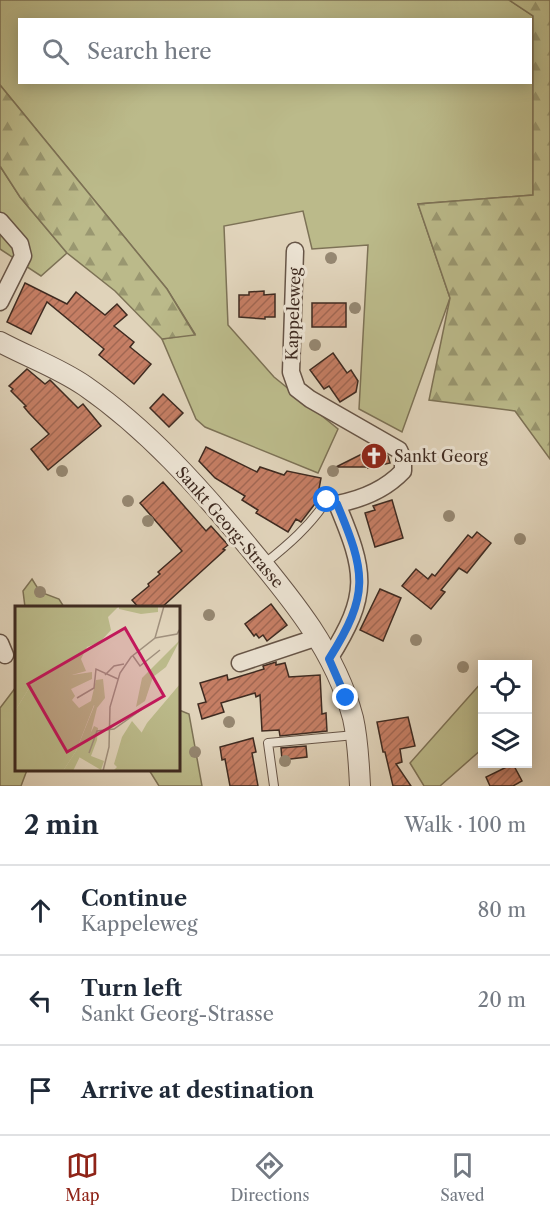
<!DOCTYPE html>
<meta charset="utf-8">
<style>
body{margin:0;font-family:"Libre Caslon Text",serif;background:#f2f2f3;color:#1f2937}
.controls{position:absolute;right:18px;bottom:18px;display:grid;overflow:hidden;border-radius:0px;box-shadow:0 3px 15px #0003}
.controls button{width:54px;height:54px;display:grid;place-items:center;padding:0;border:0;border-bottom:2px solid #e0e1e3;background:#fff;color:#1f2937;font:30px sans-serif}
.stop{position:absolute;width:18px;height:18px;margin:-14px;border:4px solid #1a73e8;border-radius:50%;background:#fff}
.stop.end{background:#1a73e8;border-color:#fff;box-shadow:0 2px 6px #0008}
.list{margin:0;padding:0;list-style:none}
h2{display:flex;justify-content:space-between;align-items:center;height:78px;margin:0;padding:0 24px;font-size:26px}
h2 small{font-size:20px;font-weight:400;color:#747a83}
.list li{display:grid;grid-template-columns:39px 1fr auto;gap:18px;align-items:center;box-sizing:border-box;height:90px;padding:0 24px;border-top:2px solid #e0e1e3}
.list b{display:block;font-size:22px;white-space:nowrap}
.list p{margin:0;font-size:20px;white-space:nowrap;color:#747a83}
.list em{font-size:20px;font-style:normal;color:#747a83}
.icon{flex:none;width:33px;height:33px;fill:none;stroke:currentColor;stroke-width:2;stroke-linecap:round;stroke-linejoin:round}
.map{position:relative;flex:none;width:550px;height:786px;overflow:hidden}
.search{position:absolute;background:#fff;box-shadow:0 3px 15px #0003;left:18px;right:18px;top:18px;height:66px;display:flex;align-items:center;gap:15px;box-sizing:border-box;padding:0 21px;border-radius:0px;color:#747a83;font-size:22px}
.sheet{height:348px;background:#fff}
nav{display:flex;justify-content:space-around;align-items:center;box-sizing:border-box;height:84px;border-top:2px solid #e0e1e3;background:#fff;font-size:16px;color:#747a83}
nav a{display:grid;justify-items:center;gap:3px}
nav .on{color:#8f2418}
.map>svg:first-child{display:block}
.grass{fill:#bbba8a;stroke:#7d7256;stroke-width:1.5;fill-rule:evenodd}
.forest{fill:url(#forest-firs);stroke:#7d7256;stroke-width:1.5}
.building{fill:url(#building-hatch);stroke:#3f2b21;stroke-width:1.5}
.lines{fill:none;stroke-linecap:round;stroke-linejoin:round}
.service-casing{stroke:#675547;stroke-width:10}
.minor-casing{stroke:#675547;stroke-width:19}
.tertiary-casing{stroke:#675547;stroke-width:22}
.service{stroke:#ebe2d2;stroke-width:8}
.minor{stroke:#ebe2d2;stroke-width:16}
.tertiary{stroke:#ebe2d2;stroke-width:20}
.tree{fill:#958771}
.route{stroke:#1a73e8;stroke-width:8}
.labels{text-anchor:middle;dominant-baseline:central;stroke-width:6;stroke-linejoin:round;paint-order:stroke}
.street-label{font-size:16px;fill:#3f2b21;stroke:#ebe2d2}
.poi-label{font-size:16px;fill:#3f2b21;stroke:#ebe2d2;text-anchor:start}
.inset-road{fill:none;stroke:#a0907d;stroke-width:1.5}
.view{fill:#c2185b;fill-opacity:0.15;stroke:#c2185b;stroke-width:3}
.inset-edge{fill:none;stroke:#3f2b21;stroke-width:3}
</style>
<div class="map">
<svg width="550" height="786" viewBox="0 0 550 786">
<defs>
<pattern id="forest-firs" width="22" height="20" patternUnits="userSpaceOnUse" patternTransform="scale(1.5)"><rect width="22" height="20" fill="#bbba8a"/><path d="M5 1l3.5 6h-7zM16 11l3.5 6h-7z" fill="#999770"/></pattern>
<pattern id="building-hatch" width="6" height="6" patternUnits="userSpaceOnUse" patternTransform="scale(1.5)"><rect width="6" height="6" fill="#c57e64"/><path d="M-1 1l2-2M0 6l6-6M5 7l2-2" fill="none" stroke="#a16752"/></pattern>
</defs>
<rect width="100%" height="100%" fill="#e0d3ba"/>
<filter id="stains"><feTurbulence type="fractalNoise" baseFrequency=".00333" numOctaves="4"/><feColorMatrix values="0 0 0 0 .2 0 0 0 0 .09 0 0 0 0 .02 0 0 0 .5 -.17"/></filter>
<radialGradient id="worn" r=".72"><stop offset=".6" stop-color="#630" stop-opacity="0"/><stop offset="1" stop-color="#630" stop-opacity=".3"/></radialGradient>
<!-- grass -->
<g class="grass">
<path d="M0,0H509L533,16V195L418,204L450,298L402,432L359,409L368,245L312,249L303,211L224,226L228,325L274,377L338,429L318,473L205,427L196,419L162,339L195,334L167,289L0,85ZM20,20H530V82H20Z"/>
<path d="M0,166L20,197L67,253L41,276L0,249Z"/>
<path d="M32,579L40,592L59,599L64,607H25L23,591Z"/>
<path d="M482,682V749L440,786H424L410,763Z"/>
<path d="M16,687V770H27L21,786H0V708Z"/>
<path d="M179,710L189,714L202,786H159L149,770H178Z"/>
</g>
<!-- forest -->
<g class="forest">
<path d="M509,0H550V459L515,411L429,400L450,298L418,204L533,195V16Z"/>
<path d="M0,85L167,289L195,335L162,339L115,291L67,253L20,197L0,166Z"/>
</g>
<!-- building -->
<g class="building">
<path d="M25,283L67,304L76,292L105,315L117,304L127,315L114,326L134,342L130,347L151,364L134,384L99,355L104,349L47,302L31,334L7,322Z"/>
<path d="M264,291V295L275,294V317H265V319L239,317V295H249V292Z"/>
<rect x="312" y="303" width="34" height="24"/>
<path d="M333,353L347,373L351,370L358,381L356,392L340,402L329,386L324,389L310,370Z"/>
<path d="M27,369L45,384L50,380L78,408L83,404L101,426L48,470L31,449L49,434L29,413L24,407L26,406L11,391L13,389L9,386Z"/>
<path d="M163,394L183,413L169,427L150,408Z"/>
<path d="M206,447L257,472L260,467L284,475L287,471L321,478L318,494L321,496L301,522L296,519L288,532L256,513L258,510L242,500L245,496L215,478L199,461Z"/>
<path d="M376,449L388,456L390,463L368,468V467H336L364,453V452Z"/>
<path d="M163,482L206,531L211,526L228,545L223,549L225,550L161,608H139L132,600L149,586L148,584L160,574L158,572L182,551L140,503Z"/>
<path d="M392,500L403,538L375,547L365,513L375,510L373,506Z"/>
<path d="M477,532L491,543L467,573L459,568L441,590L445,592L431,609L402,586L416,569L428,579L432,574L435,576L468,535L472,538Z"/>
<path d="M380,589L401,598L383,641L360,630Z"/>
<path d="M271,604L287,625L267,641L263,635L259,638L256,634L254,636L245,624Z"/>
<path d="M276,662V665L285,663L289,677L320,675L322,714L326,713L327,731L280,736L279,730L262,731L260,695L256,697L255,693L221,703L224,712L202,719L198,704L206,702L200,683L227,675L228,680L264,669L263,666Z"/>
<path d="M408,717L415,746L400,749L402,762L396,764L411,786H393L385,752H383L377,722Z"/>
<path d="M253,738L256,752L252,753L258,786H230L225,759L222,760L220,747Z"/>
<path d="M306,746L307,757L282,760L281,748Z"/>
<path d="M513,764L522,781L513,786H490L486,777Z"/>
</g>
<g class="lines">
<defs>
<g id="service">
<path d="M264,564C288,545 310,526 327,500L337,504"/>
<path d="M274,786L268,743L355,735"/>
</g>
<g id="minor">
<path d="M0,221L20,244L23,256L0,302"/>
<path d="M295,251L291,372L297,389L310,399L399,450L403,459V471C385,490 363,499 337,504C366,573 370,594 329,659"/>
<path d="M0,643L5,655"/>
<path d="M240,663L318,637"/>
</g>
<path id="tertiary" d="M0,342C28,357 59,368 85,386C147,429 199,487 247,545C291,598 335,650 353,718C358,740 359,764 360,786"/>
</defs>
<!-- service casing -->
<use href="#service" class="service-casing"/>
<!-- minor casing -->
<use href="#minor" class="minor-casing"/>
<!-- tertiary casing -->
<use href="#tertiary" class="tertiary-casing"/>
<!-- service -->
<use href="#service" class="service"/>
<!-- minor -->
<use href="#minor" class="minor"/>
<!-- tertiary -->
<use href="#tertiary" class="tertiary"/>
</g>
<!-- trees -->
<g class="tree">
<circle cx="331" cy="258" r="6"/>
<circle cx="355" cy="308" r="6"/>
<circle cx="315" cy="345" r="6"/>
<circle cx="62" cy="471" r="6"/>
<circle cx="333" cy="471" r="6"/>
<circle cx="128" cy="501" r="6"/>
<circle cx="449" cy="516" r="6"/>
<circle cx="148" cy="521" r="6"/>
<circle cx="520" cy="539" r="6"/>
<circle cx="40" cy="592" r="6"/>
<circle cx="209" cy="615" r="6"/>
<circle cx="416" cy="640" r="6"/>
<circle cx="463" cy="667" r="6"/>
<circle cx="229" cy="722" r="6"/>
<circle cx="195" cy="752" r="6"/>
<circle cx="285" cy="761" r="6"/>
</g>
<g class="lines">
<!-- route -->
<path class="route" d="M327,500L337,504C366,573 370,594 329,659L346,698"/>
</g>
<!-- icons -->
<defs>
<symbol id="church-disc" viewBox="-11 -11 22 22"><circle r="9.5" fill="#8f2418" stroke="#ebe2d2"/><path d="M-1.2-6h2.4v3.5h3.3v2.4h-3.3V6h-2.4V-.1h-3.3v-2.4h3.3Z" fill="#fff"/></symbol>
</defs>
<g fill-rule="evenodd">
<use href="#church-disc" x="359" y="441" width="30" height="30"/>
</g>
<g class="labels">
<!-- street labels -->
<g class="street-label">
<text transform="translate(293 314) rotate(-88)">Kappeleweg</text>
<text transform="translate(230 527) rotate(49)">Sankt Georg-Strasse</text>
</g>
<!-- poi labels -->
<g class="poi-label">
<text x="394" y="456">Sankt Georg</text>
</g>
</g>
<!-- overview -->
<g transform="translate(15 606)">
<rect width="165" height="165" fill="#e0d3ba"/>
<path d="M104,0H143V6L126,8L104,3ZM165,34L151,61L138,71L130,95L121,101L127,72ZM38,66L57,69L77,66V73L56,83L60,90L57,94L64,102L76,95L81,74L88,73L90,92L82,102L79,99L61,145L48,165H0V105L16,79ZM117,115L127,127L114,154L105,165H98L102,161L99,158L107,131ZM79,120L83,122L82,134L76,150L89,155L86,164L64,151Z" fill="#bbba8a"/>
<path d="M0,0H104L93,11L96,24L85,36L72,41L66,53L71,65L57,69L47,80L38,67L24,75L16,79L0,105ZM165,78V165H105L132,117ZM80,98L82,102L75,130L58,165H48L61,145Z" fill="#bbba8a"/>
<path class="inset-road" d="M140,32L162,28L165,23M118,50L125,60L145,44M90,69L99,60L109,58M62,92L79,82L81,63L103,73M74,147L82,125L99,123L133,99M88,165L94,141L95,101L105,67L116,51L140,32L149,0"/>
<path class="view" d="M110,22L149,90L52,146L13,78Z"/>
<rect width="165" height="165" class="inset-edge"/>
</g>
<rect width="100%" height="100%" filter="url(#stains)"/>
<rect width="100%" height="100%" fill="url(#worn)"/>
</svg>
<div class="controls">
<button><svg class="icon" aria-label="locate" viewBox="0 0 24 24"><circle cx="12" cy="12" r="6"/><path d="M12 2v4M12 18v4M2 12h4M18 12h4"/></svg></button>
<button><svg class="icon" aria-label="layers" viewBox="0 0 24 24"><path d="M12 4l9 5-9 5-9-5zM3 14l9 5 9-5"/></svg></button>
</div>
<div class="stop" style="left:327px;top:500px"></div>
<div class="stop end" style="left:346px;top:698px"></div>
<div class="search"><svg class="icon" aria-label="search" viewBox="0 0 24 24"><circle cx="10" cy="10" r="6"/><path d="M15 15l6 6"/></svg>Search here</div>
</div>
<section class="sheet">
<h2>2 min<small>Walk · 100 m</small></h2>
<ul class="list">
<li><svg class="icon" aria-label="ahead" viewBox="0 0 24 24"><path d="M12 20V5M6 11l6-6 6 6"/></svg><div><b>Continue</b><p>Kappeleweg</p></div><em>80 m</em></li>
<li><svg class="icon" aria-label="left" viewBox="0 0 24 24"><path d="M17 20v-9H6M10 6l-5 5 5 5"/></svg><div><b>Turn left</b><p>Sankt Georg-Strasse</p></div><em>20 m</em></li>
<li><svg class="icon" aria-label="arrive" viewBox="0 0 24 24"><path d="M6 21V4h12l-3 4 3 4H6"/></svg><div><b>Arrive at destination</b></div></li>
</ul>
</section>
<nav>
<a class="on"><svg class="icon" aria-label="map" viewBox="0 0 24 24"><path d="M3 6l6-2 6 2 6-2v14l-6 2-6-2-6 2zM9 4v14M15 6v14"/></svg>Map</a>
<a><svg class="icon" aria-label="directions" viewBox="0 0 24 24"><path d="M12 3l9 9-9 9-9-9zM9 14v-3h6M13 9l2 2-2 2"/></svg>Directions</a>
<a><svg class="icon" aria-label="saved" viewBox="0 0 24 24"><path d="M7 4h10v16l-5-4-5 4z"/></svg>Saved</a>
</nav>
